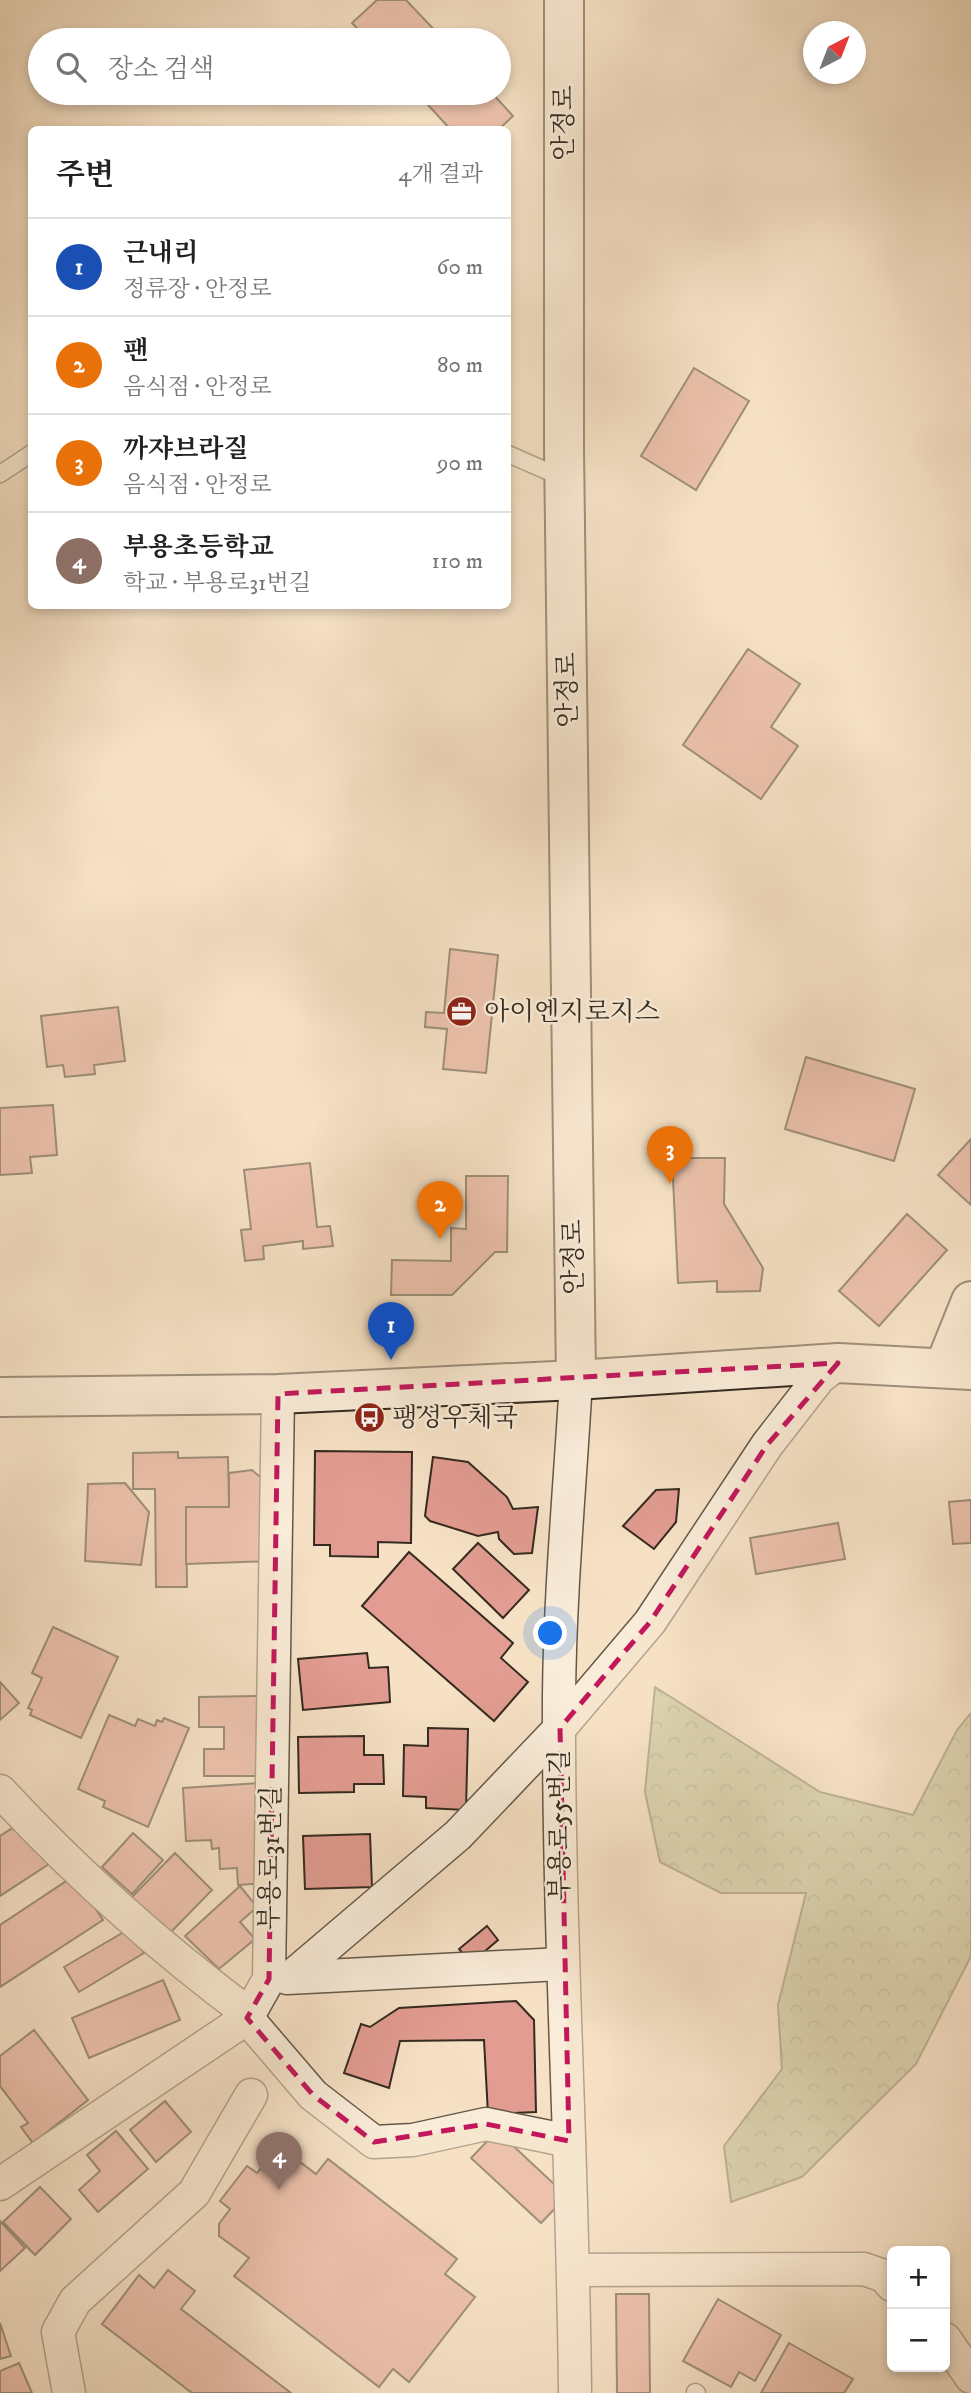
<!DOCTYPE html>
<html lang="ko">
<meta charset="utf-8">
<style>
body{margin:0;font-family:"IM FELL DW Pica","Noto Serif KR",serif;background:#f2f2f2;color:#222}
.controls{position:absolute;right:21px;bottom:21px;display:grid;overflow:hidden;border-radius:10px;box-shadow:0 4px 10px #0003}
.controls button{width:63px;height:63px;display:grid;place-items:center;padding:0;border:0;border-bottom:2px solid #e0e0e0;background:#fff;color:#222;font:35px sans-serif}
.compass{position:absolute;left:803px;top:21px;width:63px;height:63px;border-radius:50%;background:#fff;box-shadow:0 4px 10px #0003;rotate:42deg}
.you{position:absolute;left:551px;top:1634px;width:24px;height:24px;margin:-18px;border:5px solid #fff;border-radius:50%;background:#1a73e8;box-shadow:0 0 0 10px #1a73e833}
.badge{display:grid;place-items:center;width:46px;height:46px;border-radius:50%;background:#8f2418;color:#fff;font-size:23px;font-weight:700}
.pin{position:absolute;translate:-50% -58px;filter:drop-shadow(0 2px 4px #0008)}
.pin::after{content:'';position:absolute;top:37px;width:24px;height:21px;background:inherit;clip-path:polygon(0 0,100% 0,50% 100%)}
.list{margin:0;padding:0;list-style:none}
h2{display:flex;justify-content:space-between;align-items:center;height:91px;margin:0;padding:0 28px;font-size:30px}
h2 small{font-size:23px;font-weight:400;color:#767676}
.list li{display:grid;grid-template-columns:46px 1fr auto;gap:21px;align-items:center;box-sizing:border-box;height:98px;padding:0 28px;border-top:2px solid #e0e0e0}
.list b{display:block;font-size:26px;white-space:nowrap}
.list p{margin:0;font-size:23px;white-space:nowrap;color:#767676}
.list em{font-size:23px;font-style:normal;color:#767676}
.icon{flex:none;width:38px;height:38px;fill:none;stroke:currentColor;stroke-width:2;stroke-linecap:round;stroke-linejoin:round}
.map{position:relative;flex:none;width:971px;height:2393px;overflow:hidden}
.search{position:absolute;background:#fff;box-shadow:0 4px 10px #0003;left:28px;top:28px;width:483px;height:77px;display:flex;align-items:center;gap:18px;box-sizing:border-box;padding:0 24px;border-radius:38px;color:#767676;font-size:26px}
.panel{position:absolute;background:#fff;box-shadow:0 4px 10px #0003;left:28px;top:126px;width:483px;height:483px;border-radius:10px}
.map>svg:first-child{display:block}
.forest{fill:url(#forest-crowns);stroke:#78765a;stroke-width:2}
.building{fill:#e29c91;stroke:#342a1f;stroke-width:2}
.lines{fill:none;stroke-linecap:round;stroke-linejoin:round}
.lane-casing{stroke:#645848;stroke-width:19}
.street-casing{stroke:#645848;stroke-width:35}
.secondary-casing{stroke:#342a1f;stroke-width:42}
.lane{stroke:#f9ecd9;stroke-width:16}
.street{stroke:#f9ecd9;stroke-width:32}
.secondary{stroke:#f9ecd9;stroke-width:38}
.marked{fill:none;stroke:#c2185b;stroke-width:5;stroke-dasharray:14 9;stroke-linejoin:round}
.labels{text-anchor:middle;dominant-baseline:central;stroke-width:5;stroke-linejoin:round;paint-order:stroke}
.street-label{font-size:26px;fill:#342a1f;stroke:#f9ecd9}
.poi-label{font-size:26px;fill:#342a1f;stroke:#f9ecd9;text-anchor:start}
</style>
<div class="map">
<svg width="971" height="2393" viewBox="0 0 971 2393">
<defs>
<pattern id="forest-crowns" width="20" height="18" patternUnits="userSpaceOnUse" patternTransform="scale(1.75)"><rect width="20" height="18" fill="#bdc294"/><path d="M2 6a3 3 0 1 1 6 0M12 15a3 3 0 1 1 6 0" fill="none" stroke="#9a9e78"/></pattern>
</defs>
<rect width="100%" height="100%" fill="#f6e1c5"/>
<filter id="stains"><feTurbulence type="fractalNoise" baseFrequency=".00286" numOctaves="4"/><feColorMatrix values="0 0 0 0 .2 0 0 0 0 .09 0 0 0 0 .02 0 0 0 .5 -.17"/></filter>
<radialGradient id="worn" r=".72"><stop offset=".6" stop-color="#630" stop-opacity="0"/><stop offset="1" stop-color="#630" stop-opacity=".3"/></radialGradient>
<!-- forest -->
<path class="forest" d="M655,1687L820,1792L913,1815L957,1730L971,1713V1956L916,2064L802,2177L731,2202L724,2146L782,2069L778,2005L806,1893H721L660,1862L645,1792Z"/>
<!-- building -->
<g class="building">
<path d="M377,0H406L444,40H368L352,23Z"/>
<path d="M417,93H492L513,116L498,130H451Z"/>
<path d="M694,368L749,401L696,490L641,456Z"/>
<path d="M748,649L800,684L771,727L798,746L761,799L683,745Z"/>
<path d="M450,949L498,955L486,1073L443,1069L447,1029L425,1027L426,1012L444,1013Z"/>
<path d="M118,1007L125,1061L94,1065L95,1074L65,1077L63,1065L47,1067L41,1016Z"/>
<path d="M806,1057L915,1089L894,1161L785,1129Z"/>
<path d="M53,1105L57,1155L30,1157L32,1173L0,1175V1108Z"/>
<path d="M971,1139V1205L938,1175Z"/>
<path d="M672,1158H725L724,1204L763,1268L760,1291L717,1292V1281L678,1283Z"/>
<path d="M310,1163L317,1227L330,1226L333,1246L303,1249V1241L263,1246L264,1259L245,1261L241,1230L251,1229L244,1170Z"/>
<path d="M466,1176H508L507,1252H495L452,1295H391L392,1260L451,1261V1228L466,1229Z"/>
<path d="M907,1214L947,1250L879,1326L839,1291Z"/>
<path d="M315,1451L412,1452L411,1543L378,1542V1557L330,1556V1545H314Z"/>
<path d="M178,1452V1458L228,1457L229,1507H186L187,1587H156L155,1489H133V1453Z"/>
<path d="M433,1457L468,1462L507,1497L513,1509L538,1507L532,1553L514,1554L499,1539L498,1532L478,1536L430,1521L425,1516Z"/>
<path d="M252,1470L274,1489L273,1561L186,1564V1507H229V1473Z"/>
<path d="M125,1483L149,1512L141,1565L85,1561L88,1484Z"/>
<path d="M679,1489L676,1522L654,1549L623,1526L656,1490Z"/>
<path d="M971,1500V1543L953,1544L949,1502Z"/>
<path d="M838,1523L845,1559L756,1574L750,1538Z"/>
<path d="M478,1543L529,1590L503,1618L453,1569Z"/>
<path d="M409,1552L513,1643L501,1658L528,1682L494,1721L362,1606Z"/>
<path d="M53,1627L118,1657L81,1738L30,1715L32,1710L28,1708L42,1678L32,1673Z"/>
<path d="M367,1653L369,1668L388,1667L390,1702L303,1710L298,1659Z"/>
<path d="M0,1682L19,1703L0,1720Z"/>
<path d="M261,1696V1776H204V1749H224V1727H199V1697Z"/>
<path d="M109,1715L135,1726L138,1719L155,1726L157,1720L162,1722L164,1718L189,1728L148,1827L103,1807L105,1801L78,1789Z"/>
<path d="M428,1728L468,1729L466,1810L426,1808V1797L403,1796L404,1745L428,1746Z"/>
<path d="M364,1736V1755H383L384,1784H354V1792L299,1793L298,1737Z"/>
<path d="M259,1783L265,1883L238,1885L237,1868L220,1869L219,1848L212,1849L211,1840L186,1841L183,1788Z"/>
<path d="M22,1822L49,1864L0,1896V1836Z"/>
<path d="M133,1833L163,1860L132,1894L102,1867Z"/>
<path d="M370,1834L372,1887L305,1889L303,1836Z"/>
<path d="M175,1853L212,1890L169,1934L131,1898Z"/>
<path d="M74,1876L103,1920L0,1987V1925Z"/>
<path d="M240,1886L257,1907L240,1922L255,1939L219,1969L185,1936Z"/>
<path d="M487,1926L498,1940L471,1963L459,1949Z"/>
<path d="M129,1929L144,1953L79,1992L64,1967Z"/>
<path d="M163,1980L180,2020L89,2058L72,2018Z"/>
<path d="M516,2001L534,2020L536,2112L488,2114L484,2040L400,2041L389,2088L344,2073L361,2024L370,2027L399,2008Z"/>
<path d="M34,2030L88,2100L33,2143L21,2127L28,2123L0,2086V2056Z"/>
<path d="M165,2101L191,2132L156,2162L130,2130Z"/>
<path d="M116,2131L148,2169L98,2212L79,2190L100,2171L87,2155Z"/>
<path d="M497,2131L567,2196L541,2223L471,2158Z"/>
<path d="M281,2153L291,2155L316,2174L328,2159L457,2259L445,2274L475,2297L409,2382L393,2369L379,2387L234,2276L249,2258L219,2236V2224L230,2209L220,2201L247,2166L257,2173L272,2154Z"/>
<path d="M40,2187L71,2219L35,2255L3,2222Z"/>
<path d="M0,2221L25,2248L0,2271Z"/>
<path d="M168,2270L195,2291L181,2309L291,2393H192L102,2324L139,2275L154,2288Z"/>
<path d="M616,2294H649L650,2393H617Z"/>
<path d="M718,2299L781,2335L755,2381L739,2372L731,2387L683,2361Z"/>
<path d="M0,2323L11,2356L0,2359Z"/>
<path d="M789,2343L853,2379L844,2393H761Z"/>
<path d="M19,2363L32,2393H0V2371Z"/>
</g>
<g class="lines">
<defs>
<g id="lane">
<path d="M508,454L563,478"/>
<path d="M0,474L32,453"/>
<path d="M695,2392L697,2393"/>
</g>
<g id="street">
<path d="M0,1791C76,1873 159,1947 249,2014"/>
<path d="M291,1977L458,1835L560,1728L650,1622L767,1445L819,1378L838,1363"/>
<path d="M287,1978L561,1964"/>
<path d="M247,2018L313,2095L374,2142L413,2140L486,2124L569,2141"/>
<path d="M0,2184L247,2018L269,1979L278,1394"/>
<path d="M574,2270L864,2269L884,2276L892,2285"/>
<path d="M945,2339L971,2377"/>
<path d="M69,2393L58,2332L75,2301L194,2193L251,2095"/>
<path d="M575,2393C573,2161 558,1929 559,1696C560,1591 570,1485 576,1380"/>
</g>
<g id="secondary">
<path d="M564,0V449L576,1380"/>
<path d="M944,1368L971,1301"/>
<path d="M0,1397L278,1394L576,1380L838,1363L971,1370"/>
</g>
</defs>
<!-- lane casing -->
<use href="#lane" class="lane-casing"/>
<!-- street casing -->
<use href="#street" class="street-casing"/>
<!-- secondary casing -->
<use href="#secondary" class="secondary-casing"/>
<!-- lane -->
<use href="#lane" class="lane"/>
<!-- street -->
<use href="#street" class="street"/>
<!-- secondary -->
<use href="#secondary" class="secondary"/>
</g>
<!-- marked area -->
<path d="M0 0H971V2393H0ZM838,1363L767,1445L650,1622L560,1728L569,2141L486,2124L374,2142L313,2095L247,2018L269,1979L278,1394Z" fill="#f6e1c5" fill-opacity=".55" fill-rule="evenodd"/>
<path class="marked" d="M838,1363L767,1445L650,1622L560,1728L569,2141L486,2124L374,2142L313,2095L247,2018L269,1979L278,1394Z"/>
<!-- icons -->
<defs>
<symbol id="office-disc" viewBox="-11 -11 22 22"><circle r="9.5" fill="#8f2418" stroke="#f9ecd9"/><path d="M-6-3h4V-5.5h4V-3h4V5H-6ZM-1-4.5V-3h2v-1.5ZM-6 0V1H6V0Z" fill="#fff"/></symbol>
<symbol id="bus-disc" viewBox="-11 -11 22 22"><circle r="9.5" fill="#8f2418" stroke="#f9ecd9"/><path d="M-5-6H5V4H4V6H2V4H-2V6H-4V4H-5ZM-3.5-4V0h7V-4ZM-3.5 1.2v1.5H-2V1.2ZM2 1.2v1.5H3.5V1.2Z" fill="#fff"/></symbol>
</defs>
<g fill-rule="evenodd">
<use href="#office-disc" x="444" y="994" width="35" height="35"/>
<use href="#bus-disc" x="352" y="1400" width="35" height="35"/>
</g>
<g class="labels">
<!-- street labels -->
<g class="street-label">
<text transform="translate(564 123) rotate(-90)">안정로</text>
<text transform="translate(568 690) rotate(-91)">안정로</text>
<text transform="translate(574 1257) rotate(-91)">안정로</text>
<text transform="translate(560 1825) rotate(-90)">부용로55번길</text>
<text transform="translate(271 1858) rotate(-89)">부용로31번길</text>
</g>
<!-- poi labels -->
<g class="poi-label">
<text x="484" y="1012">아이엔지로지스</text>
<text x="392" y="1418">팽성우체국</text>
</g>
</g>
<rect width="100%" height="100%" filter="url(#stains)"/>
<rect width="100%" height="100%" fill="url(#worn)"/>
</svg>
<div class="controls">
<button>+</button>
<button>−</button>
</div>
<svg class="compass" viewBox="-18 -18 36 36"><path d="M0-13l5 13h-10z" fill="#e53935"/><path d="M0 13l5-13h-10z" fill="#767676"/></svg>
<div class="you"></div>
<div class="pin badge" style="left:391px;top:1360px;background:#1a4fb4">1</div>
<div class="pin badge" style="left:440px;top:1239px;background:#e8710a">2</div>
<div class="pin badge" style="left:670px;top:1184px;background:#e8710a">3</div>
<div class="pin badge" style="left:279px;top:2190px;background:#8d6e63">4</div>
<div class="search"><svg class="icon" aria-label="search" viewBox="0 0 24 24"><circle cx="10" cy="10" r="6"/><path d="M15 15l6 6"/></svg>장소 검색</div>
<section class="panel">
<h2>주변<small>4개 결과</small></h2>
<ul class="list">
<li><span class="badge" style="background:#1a4fb4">1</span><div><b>근내리</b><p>정류장 · 안정로</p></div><em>60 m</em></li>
<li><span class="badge" style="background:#e8710a">2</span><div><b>팬</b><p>음식점 · 안정로</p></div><em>80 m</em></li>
<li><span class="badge" style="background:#e8710a">3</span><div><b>까쟈브라질</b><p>음식점 · 안정로</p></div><em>90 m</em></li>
<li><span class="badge" style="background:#8d6e63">4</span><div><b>부용초등학교</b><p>학교 · 부용로31번길</p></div><em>110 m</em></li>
</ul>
</section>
</div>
